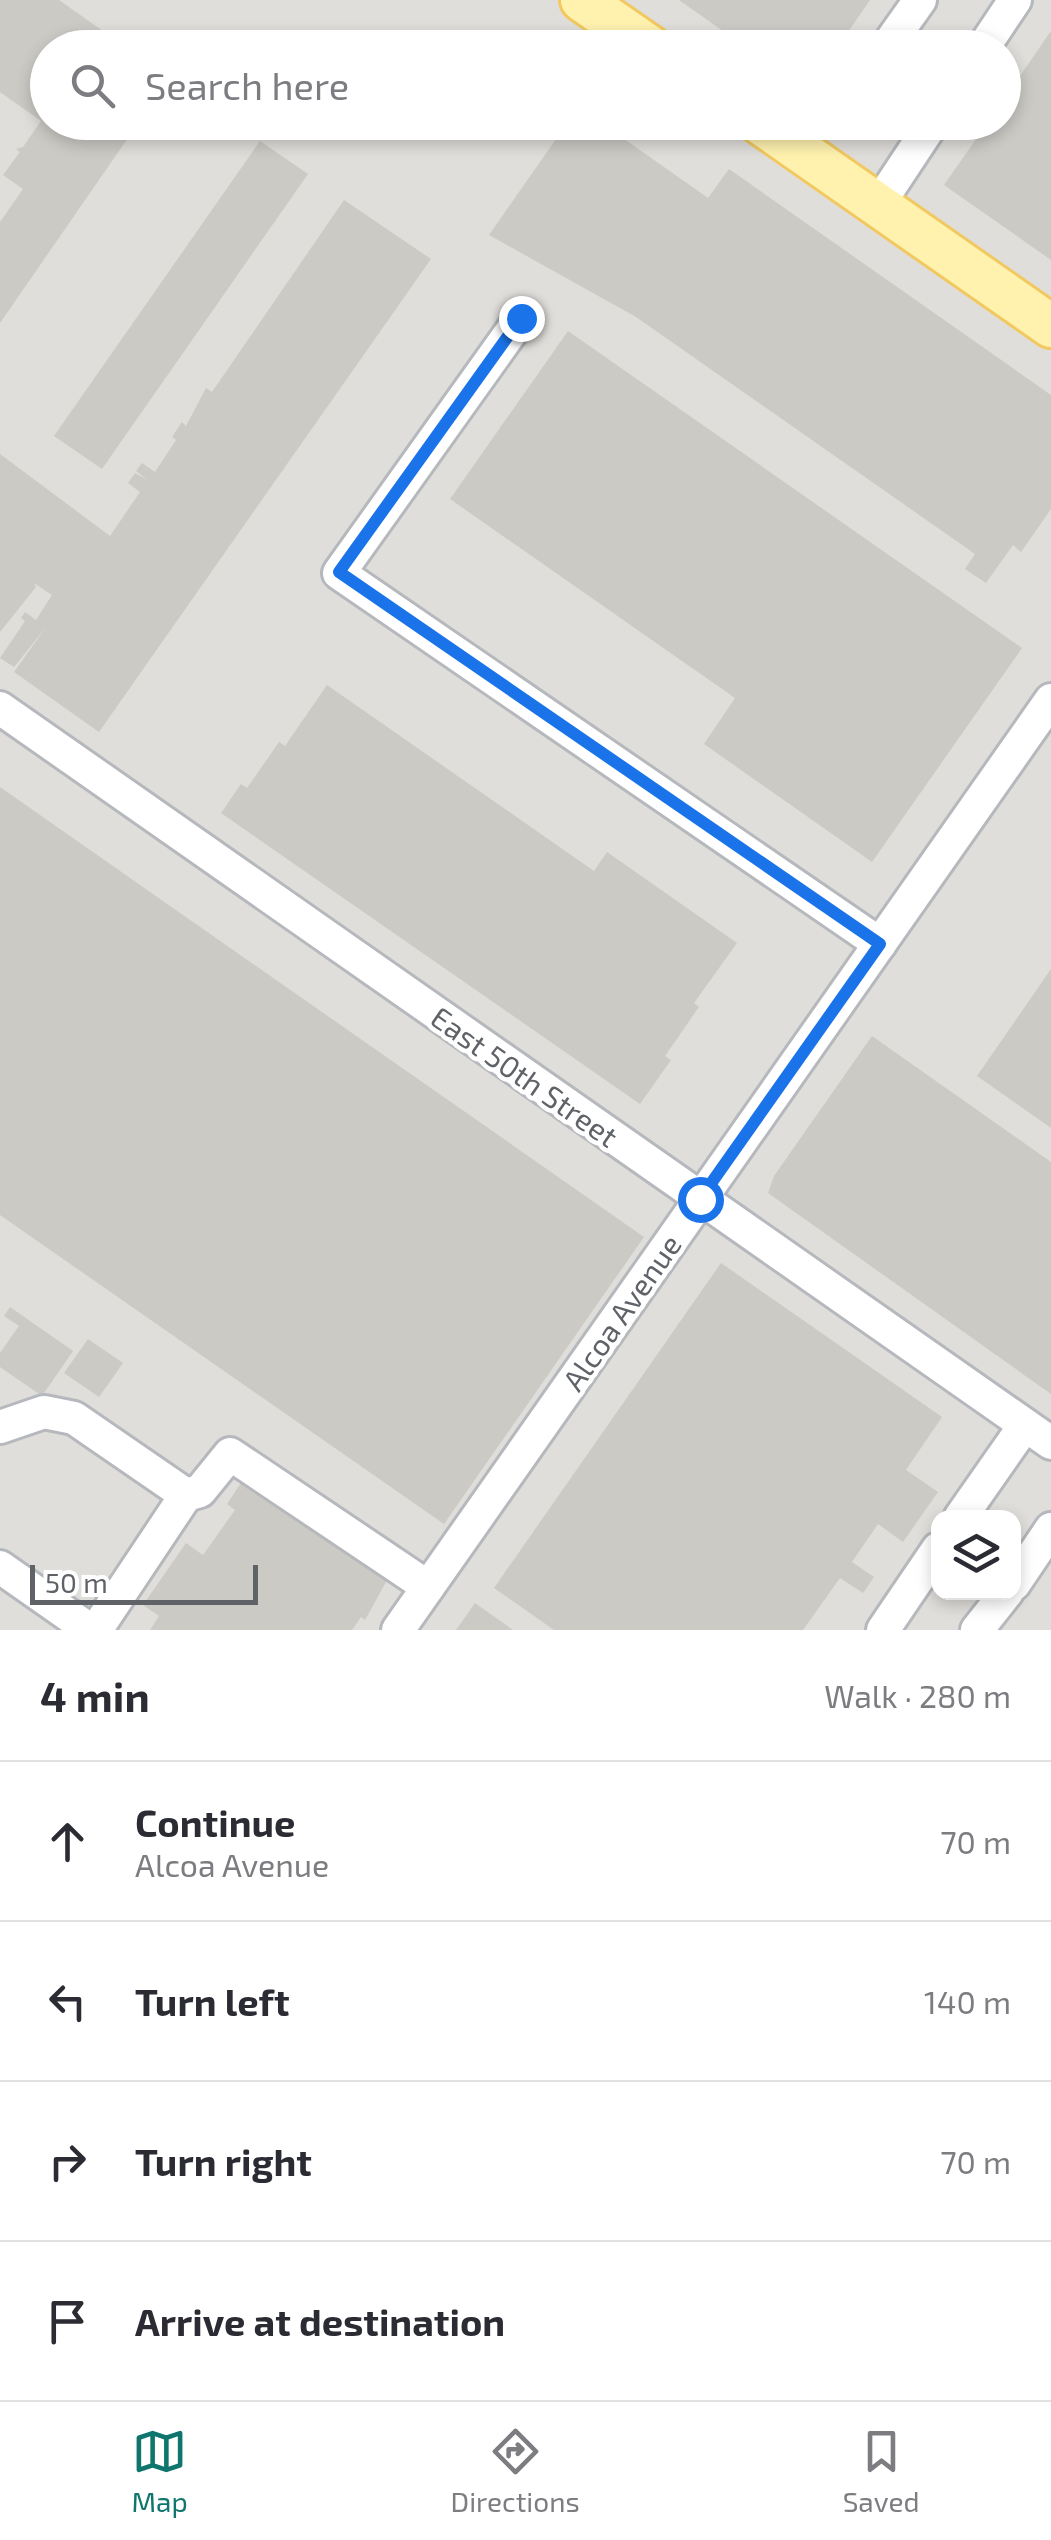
<!DOCTYPE html>
<meta charset="utf-8">
<style>
body{margin:0;font-family:"Exo 2",sans-serif;background:#f2f2f3;color:#2b2b33}
.controls{position:absolute;right:30px;bottom:30px;display:grid;overflow:hidden;border-radius:20px;box-shadow:0 5px 15px #0003}
.controls button{width:90px;height:90px;display:grid;place-items:center;padding:0;border:0;border-bottom:2px solid #e1e1e2;background:#fff;color:#2b2b33;font:50px sans-serif}
.scale{position:absolute;left:30px;bottom:25px;width:228px;box-sizing:border-box;padding-left:10px;border:5px solid #5f6368;border-top:0;font-size:28px;line-height:35px;white-space:nowrap;color:#5f6368;-webkit-text-stroke:8px #fff;paint-order:stroke}
.stop{position:absolute;width:30px;height:30px;margin:-22px;border:8px solid #1a73e8;border-radius:50%;background:#fff}
.stop.end{background:#1a73e8;border-color:#fff;box-shadow:0 2px 10px #0008}
.list{margin:0;padding:0;list-style:none}
h2{display:flex;justify-content:space-between;align-items:center;height:130px;margin:0;padding:0 40px;font-size:42px}
h2 small{font-size:32px;font-weight:400;color:#7c7c81}
.list li{display:grid;grid-template-columns:65px 1fr auto;gap:30px;align-items:center;box-sizing:border-box;height:160px;padding:0 40px;border-top:2px solid #e1e1e2}
.list b{display:block;font-size:38px;white-space:nowrap}
.list p{margin:0;font-size:32px;white-space:nowrap;color:#7c7c81}
.list em{font-size:32px;font-style:normal;color:#7c7c81}
.icon{flex:none;width:55px;height:55px;fill:none;stroke:currentColor;stroke-width:2;stroke-linecap:round;stroke-linejoin:round}
.map{position:relative;flex:none;width:1051px;height:1630px;overflow:hidden}
.search{position:absolute;background:#fff;box-shadow:0 5px 15px #0003;left:30px;right:30px;top:30px;height:110px;display:flex;align-items:center;gap:25px;box-sizing:border-box;padding:0 35px;border-radius:55px;color:#7c7c81;font-size:38px}
.sheet{height:770px;background:#fff}
nav{display:flex;justify-content:space-around;align-items:center;box-sizing:border-box;height:140px;border-top:2px solid #e1e1e2;background:#fff;font-size:28px;color:#7c7c81}
nav a{display:grid;justify-items:center;gap:5px}
nav .on{color:#0f766e}
.map>svg:first-child{display:block}
.industrial{fill:#e0deda;fill-rule:evenodd}
.building{fill:#cccac5}
.lines{fill:none;stroke-linecap:round;stroke-linejoin:round}
.minor-casing{stroke:#b5b8bc;stroke-width:38}
.major-casing{stroke:#f2c960;stroke-width:48}
.minor{stroke:#fff;stroke-width:32}
.major{stroke:#fff2af;stroke-width:42}
.route{stroke:#1a73e8;stroke-width:12}
.labels{text-anchor:middle;dominant-baseline:central;stroke-width:9;stroke-linejoin:round;paint-order:stroke}
.street-label{font-size:30px;fill:#5f6368;stroke:#fff}
</style>
<div class="map">
<svg width="1051" height="1630" viewBox="0 0 1051 1630">
<rect width="100%" height="100%" fill="#f1efe8"/>
<!-- industrial -->
<path class="industrial" d="M0,0H1051V1630H0ZM48,48H1004V122H48ZM938,1518H1014V1592H938Z"/>
<!-- building -->
<g class="building">
<path d="M0,0H59L127,48H48V122H139L0,323V222L23,189L3,175L20,152L16,149L23,147L41,121L0,92Z"/>
<path d="M679,0H870L837,48H747Z"/>
<path d="M1051,31V260L944,185L988,122H1004V99Z"/>
<path d="M568,122H600L708,198L729,169L1051,395V509L1021,552L1013,545L986,583L965,569L975,554L636,317L489,235Z"/>
<path d="M260,141L308,174L102,469L54,436Z"/>
<path d="M344,200L431,259L99,732L14,672L46,627L14,667L0,658L25,621L21,618L25,612L36,620L52,595L34,583L36,587L0,632V454L110,536L140,492L128,483L135,473L148,480L136,471L142,463L155,472L176,440L172,437L182,422L186,426L206,388L212,392Z"/>
<path d="M568,331L1022,648L872,862L704,744L735,698L450,499Z"/>
<path d="M327,685L594,871L607,852L737,943L694,1003L699,1007L665,1056L671,1060L640,1104L221,813L241,784L247,788L279,742L285,746Z"/>
<path d="M0,787L644,1237L444,1524L0,1215Z"/>
<path d="M1051,969V1128L977,1076Z"/>
<path d="M872,1036L1051,1162V1394L768,1193L774,1176Z"/>
<path d="M721,1263L942,1417L906,1470L938,1492L903,1542L878,1524L852,1562L874,1577L863,1593L840,1578L803,1630H554L494,1588Z"/>
<path d="M10,1307L73,1351L42,1396L0,1367V1353L19,1326L4,1316Z"/>
<path d="M88,1339L123,1363L99,1397L64,1373Z"/>
<path d="M245,1477L391,1573L365,1620L361,1617L352,1630H150L159,1616L143,1605L186,1543L203,1555L235,1510L227,1504Z"/>
<path d="M475,1603L513,1630H456Z"/>
</g>
<g class="lines">
<defs>
<g id="minor">
<path d="M886,48L920,0"/>
<path d="M983,48L1015,0"/>
<path d="M878,205L933,122"/>
<path d="M521,318L339,573L880,944"/>
<path d="M0,708L1051,1443"/>
<path d="M0,1427L44,1412L74,1418L186,1495L200,1491L230,1454L428,1587"/>
<path d="M960,1518L1025,1425"/>
<path d="M0,1567L90,1630"/>
<path d="M1014,1584L1051,1529"/>
<path d="M96,1630L186,1495"/>
<path d="M398,1630L1051,700"/>
<path d="M883,1630L938,1549"/>
<path d="M977,1630L1007,1592"/>
</g>
<g id="major">
<path d="M582,0L651,48"/>
<path d="M759,122L1051,326"/>
</g>
</defs>
<!-- minor casing -->
<use href="#minor" class="minor-casing"/>
<!-- major casing -->
<use href="#major" class="major-casing"/>
<!-- minor -->
<use href="#minor" class="minor"/>
<!-- major -->
<use href="#major" class="major"/>
</g>
<g class="lines">
<!-- route -->
<path class="route" d="M521,318L339,572L880,944L700,1199"/>
</g>
<g class="labels">
<!-- street labels -->
<g class="street-label">
<text transform="translate(525 1076) rotate(35)">East 50th Street</text>
<text transform="translate(621 1312) rotate(-55)">Alcoa Avenue</text>
</g>
</g>
</svg>
<div class="controls">
<button><svg class="icon" aria-label="layers" viewBox="0 0 24 24"><path d="M12 4l9 5-9 5-9-5zM3 14l9 5 9-5"/></svg></button>
</div>
<div class="scale">50 m</div>
<div class="stop" style="left:700px;top:1199px"></div>
<div class="stop end" style="left:521px;top:318px"></div>
<div class="search"><svg class="icon" aria-label="search" viewBox="0 0 24 24"><circle cx="10" cy="10" r="6"/><path d="M15 15l6 6"/></svg>Search here</div>
</div>
<section class="sheet">
<h2>4 min<small>Walk · 280 m</small></h2>
<ul class="list">
<li><svg class="icon" aria-label="ahead" viewBox="0 0 24 24"><path d="M12 20V5M6 11l6-6 6 6"/></svg><div><b>Continue</b><p>Alcoa Avenue</p></div><em>70 m</em></li>
<li><svg class="icon" aria-label="left" viewBox="0 0 24 24"><path d="M17 20v-9H6M10 6l-5 5 5 5"/></svg><div><b>Turn left</b></div><em>140 m</em></li>
<li><svg class="icon" aria-label="right" viewBox="0 0 24 24"><path d="M7 20v-9h11M14 6l5 5-5 5"/></svg><div><b>Turn right</b></div><em>70 m</em></li>
<li><svg class="icon" aria-label="arrive" viewBox="0 0 24 24"><path d="M6 21V4h12l-3 4 3 4H6"/></svg><div><b>Arrive at destination</b></div></li>
</ul>
</section>
<nav>
<a class="on"><svg class="icon" aria-label="map" viewBox="0 0 24 24"><path d="M3 6l6-2 6 2 6-2v14l-6 2-6-2-6 2zM9 4v14M15 6v14"/></svg>Map</a>
<a><svg class="icon" aria-label="directions" viewBox="0 0 24 24"><path d="M12 3l9 9-9 9-9-9zM9 14v-3h6M13 9l2 2-2 2"/></svg>Directions</a>
<a><svg class="icon" aria-label="saved" viewBox="0 0 24 24"><path d="M7 4h10v16l-5-4-5 4z"/></svg>Saved</a>
</nav>
